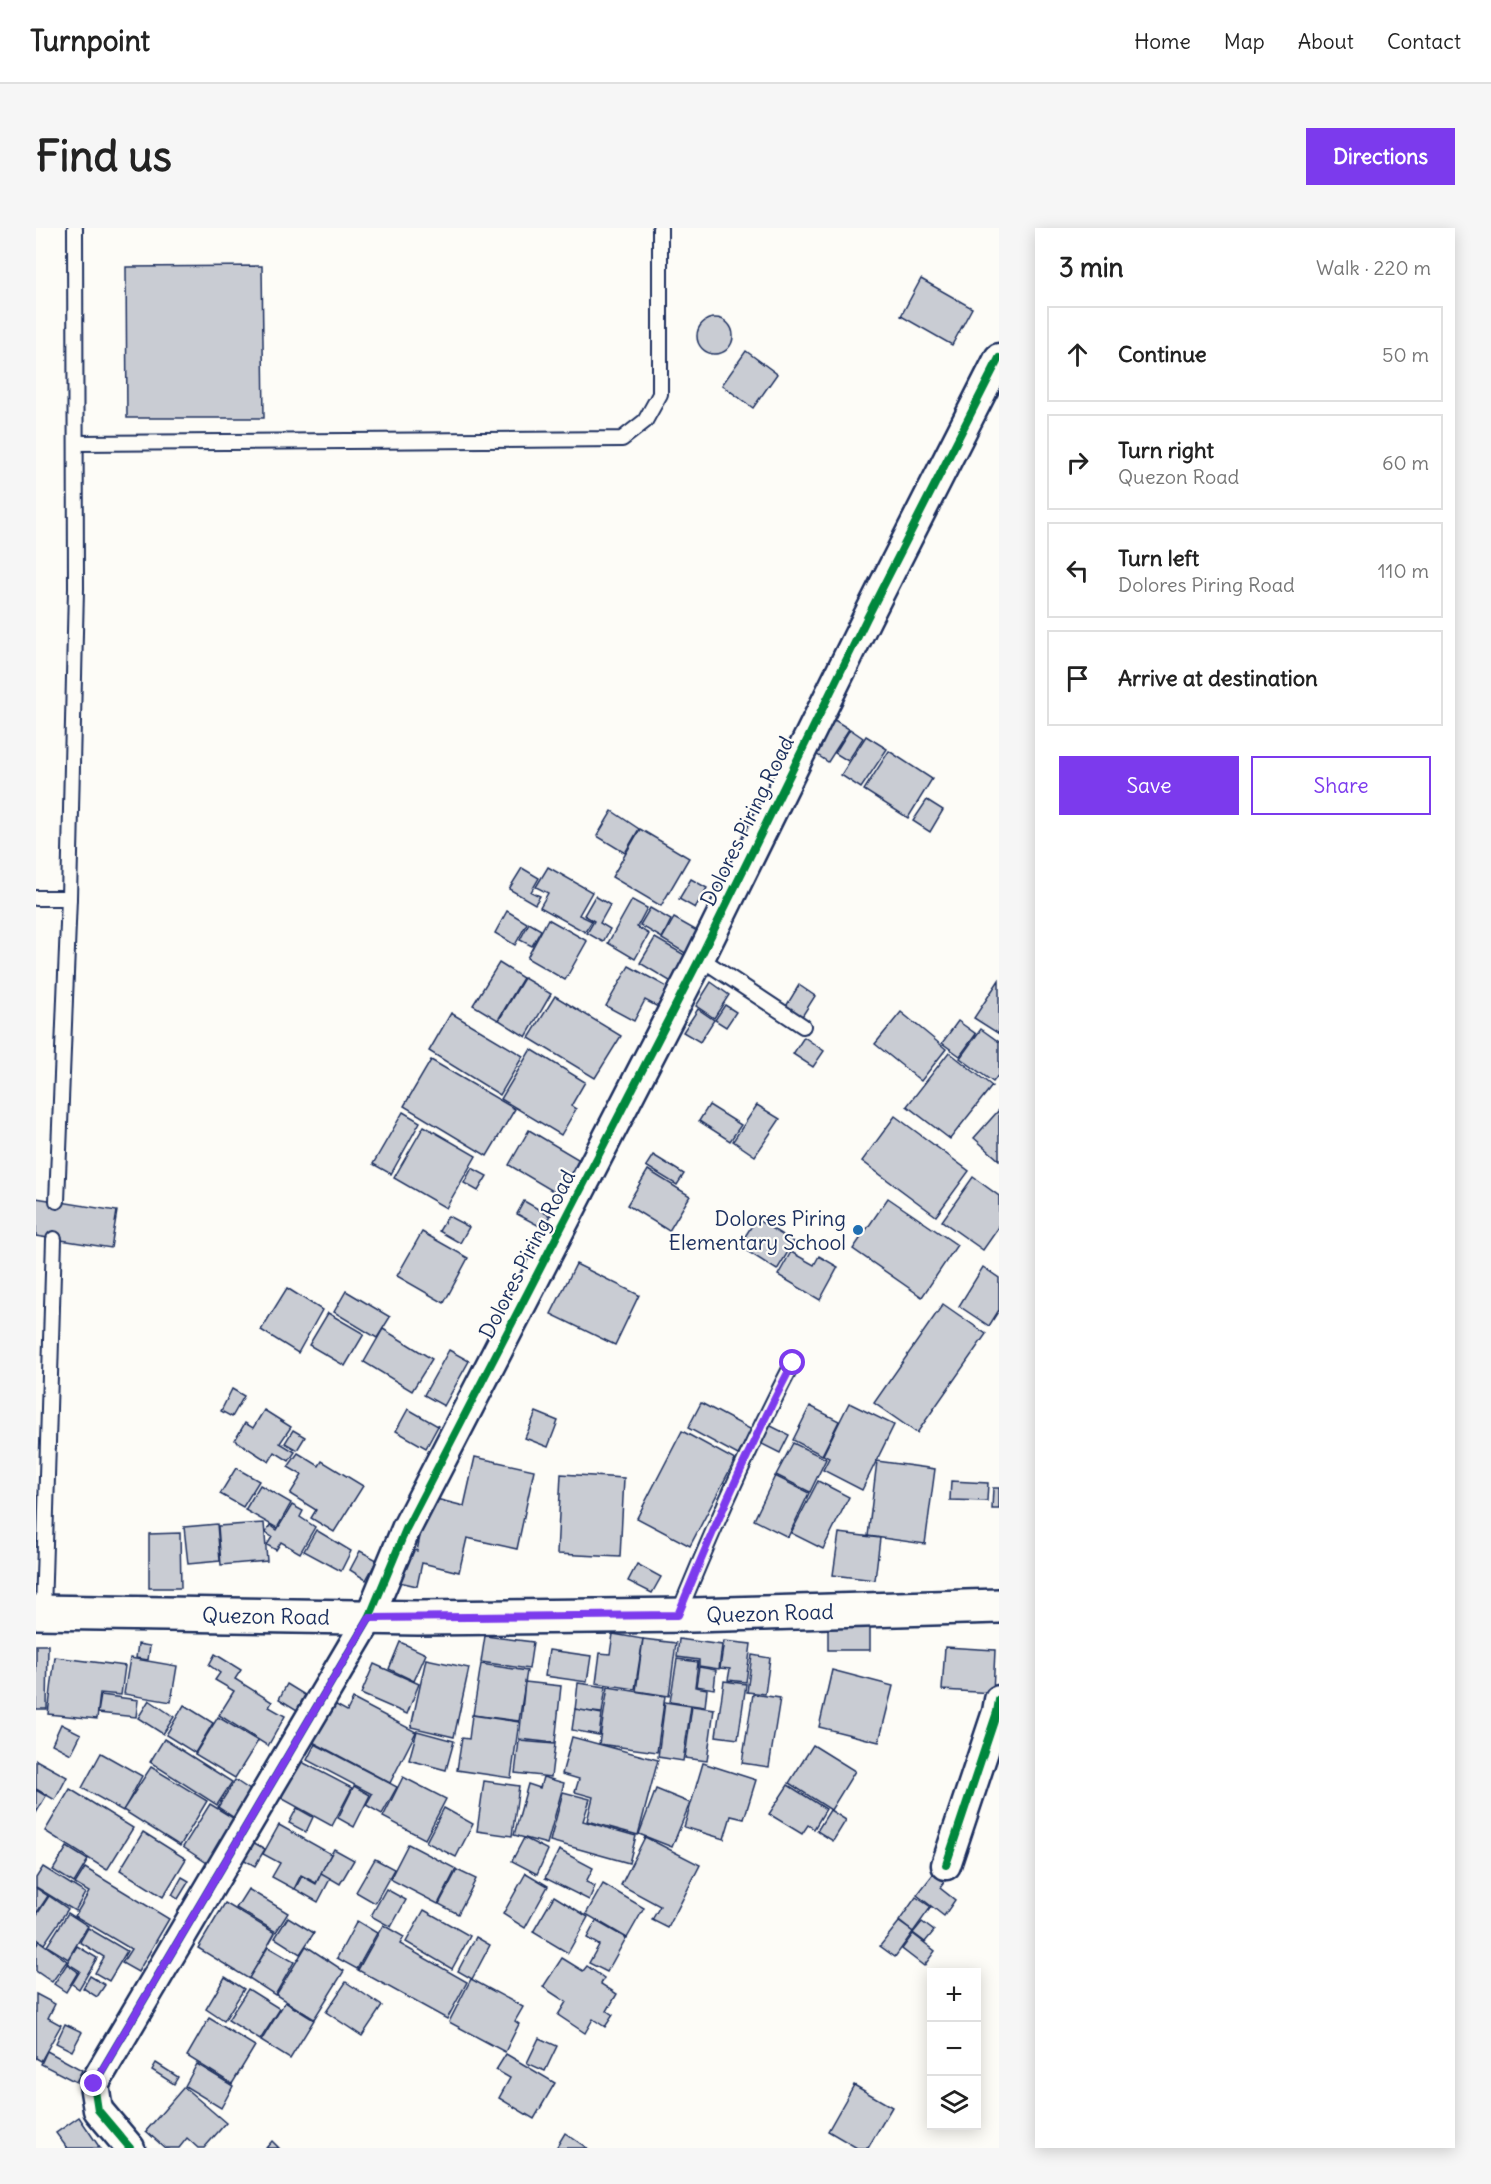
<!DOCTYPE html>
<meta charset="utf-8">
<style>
body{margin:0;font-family:Delius,sans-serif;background:#f6f6f6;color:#222}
.controls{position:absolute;right:18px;bottom:18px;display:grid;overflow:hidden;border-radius:0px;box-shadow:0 3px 15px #0003}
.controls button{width:54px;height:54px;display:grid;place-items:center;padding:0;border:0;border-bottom:2px solid #e0e0e0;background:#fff;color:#222;font:30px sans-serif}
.stop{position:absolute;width:18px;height:18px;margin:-14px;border:4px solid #7c3aed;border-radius:50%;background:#fff}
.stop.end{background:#7c3aed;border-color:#fff;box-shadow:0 2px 6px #0008}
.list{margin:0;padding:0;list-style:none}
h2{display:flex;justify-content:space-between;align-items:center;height:78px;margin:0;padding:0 24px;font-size:26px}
h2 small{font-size:20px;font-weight:400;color:#767676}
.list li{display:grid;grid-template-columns:39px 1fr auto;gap:18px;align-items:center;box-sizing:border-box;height:96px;margin:0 12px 12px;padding:0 12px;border:2px solid #e0e0e0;border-radius:0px}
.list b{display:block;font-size:22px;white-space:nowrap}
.list p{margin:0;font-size:20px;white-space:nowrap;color:#767676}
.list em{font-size:20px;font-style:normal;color:#767676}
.actions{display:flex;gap:12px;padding:18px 24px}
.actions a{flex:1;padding:14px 0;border:2px solid #7c3aed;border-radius:0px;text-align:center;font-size:21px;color:#7c3aed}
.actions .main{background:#7c3aed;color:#fff}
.icon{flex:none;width:33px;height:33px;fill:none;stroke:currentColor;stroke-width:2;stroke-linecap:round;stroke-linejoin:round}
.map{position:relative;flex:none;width:963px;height:1920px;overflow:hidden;border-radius:0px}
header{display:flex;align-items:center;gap:36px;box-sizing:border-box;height:84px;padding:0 30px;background:#fff;border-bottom:2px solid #e0e0e0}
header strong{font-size:28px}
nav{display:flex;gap:33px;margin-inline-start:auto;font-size:21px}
.intro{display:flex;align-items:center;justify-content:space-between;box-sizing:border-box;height:144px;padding:0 36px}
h1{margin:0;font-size:42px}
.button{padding:15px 27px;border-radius:0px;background:#7c3aed;color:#fff;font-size:21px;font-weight:700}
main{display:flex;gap:36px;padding:0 36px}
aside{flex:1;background:#fff;border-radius:0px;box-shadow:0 3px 15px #0003}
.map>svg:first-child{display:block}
.building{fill:#c9ccd3;stroke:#1b2f5e;stroke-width:1.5}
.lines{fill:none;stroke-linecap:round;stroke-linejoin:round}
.service-casing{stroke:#1b2f5e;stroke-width:18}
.minor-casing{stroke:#1b2f5e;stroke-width:33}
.secondary-casing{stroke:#1b2f5e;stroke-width:38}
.service{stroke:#fdfcf7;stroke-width:14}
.minor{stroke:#fdfcf7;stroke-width:28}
.secondary{stroke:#fdfcf7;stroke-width:33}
.cycleway-casing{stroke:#fdfcf7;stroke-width:11}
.cycleway{stroke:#00873e;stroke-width:8}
.route{stroke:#7c3aed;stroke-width:8}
.poi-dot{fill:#1f6fb2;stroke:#fdfcf7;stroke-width:2}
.labels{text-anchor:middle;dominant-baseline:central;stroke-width:4.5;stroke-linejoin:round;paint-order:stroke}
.street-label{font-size:21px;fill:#1b2f5e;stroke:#fdfcf7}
.poi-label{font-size:21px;fill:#1b2f5e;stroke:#fdfcf7;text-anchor:end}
</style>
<header>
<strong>Turnpoint</strong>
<nav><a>Home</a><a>Map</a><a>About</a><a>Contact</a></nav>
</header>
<div class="intro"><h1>Find us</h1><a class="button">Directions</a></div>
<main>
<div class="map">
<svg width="963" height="1920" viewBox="0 0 963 1920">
<rect width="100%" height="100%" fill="#fdfcf7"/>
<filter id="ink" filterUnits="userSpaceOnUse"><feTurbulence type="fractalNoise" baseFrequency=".0167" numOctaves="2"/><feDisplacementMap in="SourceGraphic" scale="12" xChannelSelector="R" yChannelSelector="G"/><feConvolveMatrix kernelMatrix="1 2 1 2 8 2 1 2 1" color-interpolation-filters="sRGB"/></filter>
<g filter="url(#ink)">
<!-- building -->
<g class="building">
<path d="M226,38L228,190H91L90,39Z"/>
<path d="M885,51L936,80L916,117L865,88Z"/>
<circle cx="679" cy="108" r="18"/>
<path d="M710,123L741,146L717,180L686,157Z"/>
<path d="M792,488L813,501L792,534L771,520Z"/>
<path d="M814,501L827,510L812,533L799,525Z"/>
<path d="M830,508L851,521L825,560L805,547Z"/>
<path d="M853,523L896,551L872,590L828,562Z"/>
<path d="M891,572L907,582L894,604L877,593Z"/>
<path d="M576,583L603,601L589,625L561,608Z"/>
<path d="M604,601L653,630L625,678L576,649Z"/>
<path d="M512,639L556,664L543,687L556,693L549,704L504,679L512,665L500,659Z"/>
<path d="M486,640L503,650L495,664L504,668L499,676L473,661Z"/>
<path d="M655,651L671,660L659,680L643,671Z"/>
<path d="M559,668L574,677L564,695L574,701L567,714L551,705L558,693L548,687Z"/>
<path d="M596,672L611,680L601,699L613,706L599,731L572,715Z"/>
<path d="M614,680L635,692L626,710L604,697Z"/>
<path d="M471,683L491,695L479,717L459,705Z"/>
<path d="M638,690L663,704L651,726L626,711Z"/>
<path d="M512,691L551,713L529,752L491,730Z"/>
<path d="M493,695L505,702L496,718L484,712Z"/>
<path d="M619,710L652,729L637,755L604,735Z"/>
<path d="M463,735L487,750L462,792L437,777Z"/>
<path d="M593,738L633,760L622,779L609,772L598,793L570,778Z"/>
<path d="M488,750L515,766L490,809L463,792Z"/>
<path d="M963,752V806L938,790Z"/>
<path d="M675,754L693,767L678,790L660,778Z"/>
<path d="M763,757L779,768L765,790L749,780Z"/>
<path d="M519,768L585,808L559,850L493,810Z"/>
<path d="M689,777L700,784L690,799L679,792Z"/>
<path d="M662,781L678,792L664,814L647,804Z"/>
<path d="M865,784L910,821L885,853L839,816Z"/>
<path d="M415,785L487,828L464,867L393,823Z"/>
<path d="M922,793L940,806L924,828L906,815Z"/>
<path d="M945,801L963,814V846L957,854L924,830Z"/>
<path d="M768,809L788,823L777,839L757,826Z"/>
<path d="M495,821L549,854L535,878L540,881L525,907L465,871Z"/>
<path d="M913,824L956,858L914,911L871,878Z"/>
<path d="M395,832L479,881L451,928L368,878Z"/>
<path d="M673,877L705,897L694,913L663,893Z"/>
<path d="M721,877L744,891L719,928L697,913Z"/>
<path d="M963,882V932L938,910Z"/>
<path d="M367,884L384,894L355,946L337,936Z"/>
<path d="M859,888L933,943L900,988L826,933Z"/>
<path d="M388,898L440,928L410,980L358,950Z"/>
<path d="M493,902L547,934L527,969L473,937Z"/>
<path d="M617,927L648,946L641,957L610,938Z"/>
<path d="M436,940L451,948L442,963L428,955Z"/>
<path d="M612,942L654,968L633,1003L591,977Z"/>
<path d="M937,949L963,968V999L947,1022L906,993Z"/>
<path d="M0,970L81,983L75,1020L0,1008Z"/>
<path d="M852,970L921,1017L886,1069L817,1021Z"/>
<path d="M488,973L516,989L509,1001L481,986Z"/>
<path d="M412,988L433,999L424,1015L403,1003Z"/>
<path d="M720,991L758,1014L741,1042L703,1018Z"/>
<path d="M386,1004L432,1030L408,1075L361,1048Z"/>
<path d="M755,1024L778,1037L783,1028L802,1039L784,1072L742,1047Z"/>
<path d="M540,1036L603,1067L579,1117L515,1086Z"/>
<path d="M947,1039L963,1050V1082L953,1098L923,1078Z"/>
<path d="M251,1060L286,1082L262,1125L225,1102Z"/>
<path d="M310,1063L354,1089L341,1110L298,1084Z"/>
<path d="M907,1076L950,1106L881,1205L838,1175Z"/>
<path d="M292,1085L328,1106L309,1138L273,1117Z"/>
<path d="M347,1101L396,1131L376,1163L328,1134Z"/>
<path d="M413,1122L433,1133L408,1178L388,1167Z"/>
<path d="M196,1161L208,1168L196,1189L185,1183Z"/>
<path d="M665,1175L716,1202L702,1227L652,1200Z"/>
<path d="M813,1175L858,1197L826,1262L787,1242L793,1230L787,1227Z"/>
<path d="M774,1178L803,1193L786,1227L757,1212Z"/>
<path d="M372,1181L402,1198L390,1220L360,1203Z"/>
<path d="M228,1182L255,1199L244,1215L259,1224L253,1233L239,1224L233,1234L199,1212L209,1195L217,1200Z"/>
<path d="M500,1184L522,1193L512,1219L489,1210Z"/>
<path d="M733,1197L753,1207L744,1225L724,1215Z"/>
<path d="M257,1202L269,1209L261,1222L249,1215Z"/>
<path d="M646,1203L699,1232L654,1318L601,1290Z"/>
<path d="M757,1215L790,1231L774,1264L740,1247Z"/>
<path d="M262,1225L283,1238L286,1233L327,1258L298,1304L275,1290L280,1282L254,1266L266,1247L252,1239Z"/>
<path d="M439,1229L498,1242L481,1321L431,1310L423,1344L386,1335L381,1358L363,1354L370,1320L381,1323L392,1269L428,1278Z"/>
<path d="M841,1233L899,1241L889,1316L832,1308Z"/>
<path d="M200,1240L223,1253L207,1279L184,1266Z"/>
<path d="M525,1246L588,1250L584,1329L521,1326Z"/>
<path d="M739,1248L773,1265L752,1309L718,1292Z"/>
<path d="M782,1253L813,1269L787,1321L755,1305Z"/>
<path d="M915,1253L952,1255L951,1273L914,1272Z"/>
<path d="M224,1257L255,1275L241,1300L209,1282Z"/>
<path d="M957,1260H963V1281H956Z"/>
<path d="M256,1277L267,1283L264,1289L279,1299L264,1325L245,1314L240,1322L231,1317L236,1309L230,1305L234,1297L241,1302Z"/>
<path d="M228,1295L231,1333L185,1337L182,1298Z"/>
<path d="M181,1296L184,1333L152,1336L148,1299Z"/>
<path d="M280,1302L315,1323L305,1343L268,1323Z"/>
<path d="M144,1305L145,1360H113V1306Z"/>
<path d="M803,1305L844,1310L839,1352L797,1347Z"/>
<path d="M324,1323L341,1332L330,1352L314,1342Z"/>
<path d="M601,1336L625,1349L616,1365L592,1353Z"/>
<path d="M834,1394V1422H792V1395Z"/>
<path d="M577,1406L607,1411L599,1461L560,1455L564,1425L574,1426Z"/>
<path d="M449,1408L497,1414L493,1441L445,1434Z"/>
<path d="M607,1411L640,1415L633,1468L600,1463Z"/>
<path d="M643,1411L686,1417L683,1441L663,1438V1432L641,1429Z"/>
<path d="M688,1413L715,1416L710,1454L692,1452L694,1441L684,1440Z"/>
<path d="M364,1414L390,1426L378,1453L353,1441Z"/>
<path d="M102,1416L114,1418L112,1432L100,1430Z"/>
<path d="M0,1417H12L11,1481H0Z"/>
<path d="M909,1419L959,1422L957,1465L906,1462Z"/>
<path d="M513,1422L555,1428L551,1454L509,1448Z"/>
<path d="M179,1426L205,1442L199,1451L236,1474L233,1479L249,1488L232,1518L183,1487L198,1463L179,1452L184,1445L173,1437Z"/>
<path d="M716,1427L734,1430L729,1466L711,1464Z"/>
<path d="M19,1429L89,1438L85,1467L64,1465L61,1491L12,1486Z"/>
<path d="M94,1430L141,1438L135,1474L88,1466Z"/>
<path d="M390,1431L433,1440L418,1509L375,1499Z"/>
<path d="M641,1431L662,1434L659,1459L671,1461L669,1479L634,1474Z"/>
<path d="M338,1436L383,1456L371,1486L325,1466Z"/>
<path d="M445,1436L491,1443L483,1493L437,1487Z"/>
<path d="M663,1439L680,1442L678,1461L660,1458Z"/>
<path d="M796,1442L857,1458L843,1514L783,1499Z"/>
<path d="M688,1453L710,1456L702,1511L680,1508Z"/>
<path d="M489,1454L525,1458L519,1515L483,1511Z"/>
<path d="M542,1455L570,1459L566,1485L539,1482Z"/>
<path d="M251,1456L269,1467L261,1482L243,1471Z"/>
<path d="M572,1459L629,1468L621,1524L563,1516Z"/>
<path d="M717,1466L744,1470L733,1539L706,1535Z"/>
<path d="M65,1467L102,1472L100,1489L62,1485Z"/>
<path d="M317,1471L380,1504L354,1555L273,1512L293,1473L311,1483Z"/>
<path d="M113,1472L138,1489L127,1506L102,1490Z"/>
<path d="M629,1474L655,1478L647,1533L622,1529Z"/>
<path d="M148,1477L177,1495L159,1525L130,1507Z"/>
<path d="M656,1478L678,1481L671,1533L649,1530Z"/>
<path d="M539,1481L566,1486L563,1507L536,1502Z"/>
<path d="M436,1487L483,1494L475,1550L421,1542L426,1510L433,1511Z"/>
<path d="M182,1489L222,1513L199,1550L159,1526Z"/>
<path d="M25,1496L45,1506L35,1526L16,1516Z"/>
<path d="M381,1503L418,1513L410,1542L373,1532Z"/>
<path d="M536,1509L622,1532L602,1607L551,1593L557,1569L539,1564L543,1551L526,1546Z"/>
<path d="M128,1511L196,1554L181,1577L114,1534Z"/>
<path d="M483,1513L519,1516L515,1549L479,1545Z"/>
<path d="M279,1516L361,1559L346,1586L330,1577L336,1566L271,1532Z"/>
<path d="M777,1517L819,1543L795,1582L753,1555Z"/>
<path d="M65,1525L106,1548L87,1583L46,1560Z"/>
<path d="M0,1532L31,1549L19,1572L0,1561Z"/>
<path d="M264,1533L316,1560L296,1598L245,1570Z"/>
<path d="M667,1535L720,1552L708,1591L695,1588L688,1611L648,1599Z"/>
<path d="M115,1539L171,1573L144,1618L87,1582Z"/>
<path d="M367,1549L410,1571L389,1611L347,1589Z"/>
<path d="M507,1549L528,1555L511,1616L478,1607L492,1556L504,1560Z"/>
<path d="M199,1552L220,1566L203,1593L182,1579Z"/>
<path d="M448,1553L483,1558L476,1608L441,1603Z"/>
<path d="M752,1557L790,1581L778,1601L772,1597L766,1606L733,1586Z"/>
<path d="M318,1558L334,1567L318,1599L302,1590Z"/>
<path d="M34,1561L97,1600L71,1642L9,1603Z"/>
<path d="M620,1561L654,1575L636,1619L603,1606Z"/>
<path d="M0,1562L10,1568L0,1585Z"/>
<path d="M527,1564L554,1571L547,1593L600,1608L593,1635L514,1613Z"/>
<path d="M174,1576L202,1593L174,1637L147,1619Z"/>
<path d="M261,1580L277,1589L270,1604L253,1595Z"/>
<path d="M408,1580L437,1596L420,1629L390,1614Z"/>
<path d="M794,1582L810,1592L797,1613L781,1603Z"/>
<path d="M243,1597L295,1626L280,1655L265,1647L258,1661L236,1649L244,1635L227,1626Z"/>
<path d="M107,1604L150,1631L127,1669L84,1642Z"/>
<path d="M609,1609L664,1637L632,1700L616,1692L624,1678L585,1657Z"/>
<path d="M488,1610L512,1622L501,1646L476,1633Z"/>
<path d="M215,1613L229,1621L219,1638L205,1630Z"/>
<path d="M372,1616L420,1641L402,1676L354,1651Z"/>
<path d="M31,1619L52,1632L38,1655L17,1642Z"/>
<path d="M298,1621L318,1632L304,1656L285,1645Z"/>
<path d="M523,1622L557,1640L550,1654L559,1658L553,1672L509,1650Z"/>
<path d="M339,1631L358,1641L339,1675L320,1664Z"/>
<path d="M7,1639L49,1665L39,1683L0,1659V1650Z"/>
<path d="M49,1640L133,1691L102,1744L86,1735L95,1721L39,1688L53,1664L39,1656Z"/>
<path d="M901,1641L912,1649L904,1660L919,1672L908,1688L881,1667Z"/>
<path d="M421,1642L440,1651L422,1686L403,1676Z"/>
<path d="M490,1645L512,1658L489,1700L467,1686Z"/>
<path d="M285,1646L294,1651L282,1674L259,1661L266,1648L280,1656Z"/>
<path d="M146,1649L153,1653L142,1671L136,1667Z"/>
<path d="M567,1656L608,1680L591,1710L550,1686Z"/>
<path d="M0,1660L12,1668L0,1686Z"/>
<path d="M212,1661L252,1685L240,1704L200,1680Z"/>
<path d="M350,1661L370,1672L355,1699L335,1688Z"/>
<path d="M13,1668L32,1681L8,1716L0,1710V1688Z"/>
<path d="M518,1668L552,1689L532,1725L497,1704Z"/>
<path d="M880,1669L895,1679L877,1704L863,1693Z"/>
<path d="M189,1675L239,1705L213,1751L162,1720Z"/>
<path d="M388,1682L434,1708L416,1741L370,1714Z"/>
<path d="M32,1685L52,1698L32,1731L11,1718Z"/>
<path d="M252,1689L278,1705L264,1726L239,1710Z"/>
<path d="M321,1693L341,1705L321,1741L301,1730Z"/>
<path d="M560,1693L590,1710L571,1744L553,1735L563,1717L551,1710Z"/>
<path d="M863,1694L877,1704L859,1729L844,1718Z"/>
<path d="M886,1694L898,1703L889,1714L877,1705Z"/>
<path d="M347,1697L368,1709L364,1716L431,1754L411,1791L322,1742Z"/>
<path d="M52,1700L91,1723L73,1753L59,1745L68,1729L44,1714Z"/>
<path d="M877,1706L899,1723L888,1738L866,1721Z"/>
<path d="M440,1709L454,1717L436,1751L422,1743Z"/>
<path d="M3,1713L31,1733L16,1754L0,1743V1718Z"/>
<path d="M41,1718L61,1730L43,1761L36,1756L44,1743L31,1735Z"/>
<path d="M270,1718L308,1743L278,1791L240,1767Z"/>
<path d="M232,1719L258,1734L239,1767L213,1750Z"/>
<path d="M526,1730L547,1743L551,1738L568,1750L565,1756L581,1766L571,1783L577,1787L569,1799L557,1791L549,1805L522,1787L530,1774L507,1759Z"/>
<path d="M31,1736L42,1744L30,1764L18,1756Z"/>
<path d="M54,1748L69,1757L61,1769L47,1760Z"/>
<path d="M189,1749L208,1761L188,1793L170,1781Z"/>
<path d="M435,1751L487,1779L479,1793L483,1796L469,1824L413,1794Z"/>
<path d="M310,1754L346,1778L326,1808L290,1784Z"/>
<path d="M212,1761L244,1781L224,1812L192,1792Z"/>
<path d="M0,1766L19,1776L12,1790L25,1797L5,1833L0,1830Z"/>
<path d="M249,1774L278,1792L254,1831L225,1813Z"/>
<path d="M173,1790L219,1818L196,1856L151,1828Z"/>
<path d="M29,1796L46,1804L36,1823L20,1815Z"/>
<path d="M503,1810L521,1818L509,1843L491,1835Z"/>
<path d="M11,1823L46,1842L40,1854L5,1836Z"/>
<path d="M470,1826L519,1855L498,1891L463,1870L474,1850L460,1842Z"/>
<path d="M120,1835L142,1849L138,1856L116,1842Z"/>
<path d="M161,1836L197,1858L185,1880L149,1858Z"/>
<path d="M818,1857L856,1879L832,1920H821L792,1903Z"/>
<path d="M148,1859L190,1895L168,1920H162L151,1910L143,1920H129L110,1903Z"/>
<path d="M43,1889L64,1920H31L20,1905Z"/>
<path d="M529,1905L551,1920H520Z"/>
<path d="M236,1913L243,1920H230Z"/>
</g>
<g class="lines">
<defs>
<g id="service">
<path d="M40,215L586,211L609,193L624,166V0"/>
<path d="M0,670H33"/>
<path d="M664,730L767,798"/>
<path d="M21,973L33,670L40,360L39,0"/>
<path d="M7,1384L18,1011"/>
<path d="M642,1387C677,1301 714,1217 757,1135"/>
</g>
<g id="minor">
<path d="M910,1637L961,1484L963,1472"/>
<path d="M94,1920L62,1882L58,1856L333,1390L370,1301L664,730L831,390L963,130"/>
</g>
<g id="secondary">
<path id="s1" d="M0,1384L382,1390L656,1387L963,1378"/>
</g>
</defs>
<!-- service casing -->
<use href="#service" class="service-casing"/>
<!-- minor casing -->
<use href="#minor" class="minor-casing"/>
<!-- secondary casing -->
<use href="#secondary" class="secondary-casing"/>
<!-- service -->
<use href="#service" class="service"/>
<!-- minor -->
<use href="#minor" class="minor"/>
<!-- secondary -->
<use href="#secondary" class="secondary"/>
<defs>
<g id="cycleway">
<path d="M910,1637L961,1484L963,1472"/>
<path d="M94,1920L62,1882L58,1856L333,1390L370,1301L664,730L831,390L963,130"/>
</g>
</defs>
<!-- cycleway casing -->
<use href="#cycleway" class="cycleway-casing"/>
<!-- cycleway -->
<use href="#cycleway" class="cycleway"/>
</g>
</g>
<g class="lines" filter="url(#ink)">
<!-- route -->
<path class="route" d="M58,1856L333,1390L642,1387C677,1301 714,1217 757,1135"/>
</g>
<!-- markers -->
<circle class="poi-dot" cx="822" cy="1002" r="6"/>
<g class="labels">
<!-- street labels -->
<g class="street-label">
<text transform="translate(711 593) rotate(-64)">Dolores Piring Road</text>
<text transform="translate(491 1026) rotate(-63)">Dolores Piring Road</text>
<text stroke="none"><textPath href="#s1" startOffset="734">Quezon Road</textPath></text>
<text stroke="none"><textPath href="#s1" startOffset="230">Quezon Road</textPath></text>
</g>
<!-- poi labels -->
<g class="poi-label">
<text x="810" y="990">Dolores Piring<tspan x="810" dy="24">Elementary School</tspan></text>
</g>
</g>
</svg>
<div class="controls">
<button>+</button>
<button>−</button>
<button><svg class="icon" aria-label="layers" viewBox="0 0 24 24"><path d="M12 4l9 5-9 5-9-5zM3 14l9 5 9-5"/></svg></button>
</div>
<div class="stop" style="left:757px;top:1135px"></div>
<div class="stop end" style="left:58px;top:1856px"></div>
</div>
<aside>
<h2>3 min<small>Walk · 220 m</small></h2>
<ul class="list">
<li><svg class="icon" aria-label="ahead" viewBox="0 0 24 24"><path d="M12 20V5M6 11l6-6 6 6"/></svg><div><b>Continue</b></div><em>50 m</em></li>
<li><svg class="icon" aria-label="right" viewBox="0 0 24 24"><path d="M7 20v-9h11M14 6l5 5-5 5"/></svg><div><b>Turn right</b><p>Quezon Road</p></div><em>60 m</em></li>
<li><svg class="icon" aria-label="left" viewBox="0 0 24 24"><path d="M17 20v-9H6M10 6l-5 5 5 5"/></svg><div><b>Turn left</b><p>Dolores Piring Road</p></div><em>110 m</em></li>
<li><svg class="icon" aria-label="arrive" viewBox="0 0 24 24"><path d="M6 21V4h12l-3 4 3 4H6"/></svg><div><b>Arrive at destination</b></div></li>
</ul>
<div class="actions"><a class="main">Save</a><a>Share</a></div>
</aside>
</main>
